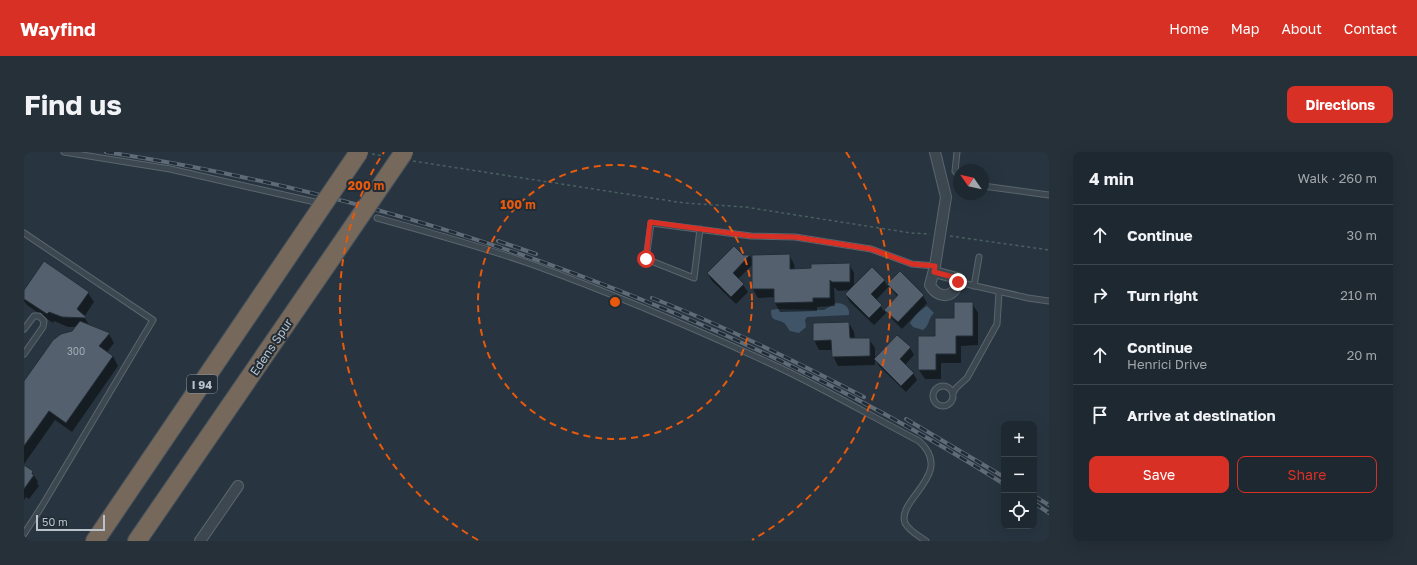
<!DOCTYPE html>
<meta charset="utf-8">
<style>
body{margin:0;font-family:"Golos Text",sans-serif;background:#263038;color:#f1f3f6}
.controls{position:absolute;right:12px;bottom:12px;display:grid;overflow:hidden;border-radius:8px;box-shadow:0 4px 16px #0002}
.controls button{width:36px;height:36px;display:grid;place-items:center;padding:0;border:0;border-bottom:1px solid #3c444c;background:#1e2830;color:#f1f3f6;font:20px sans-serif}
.compass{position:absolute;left:929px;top:12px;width:36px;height:36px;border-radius:50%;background:#1e2830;box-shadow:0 4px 16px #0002;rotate:304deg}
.scale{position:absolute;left:12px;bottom:10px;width:69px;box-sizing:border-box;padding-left:4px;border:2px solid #b9c2ca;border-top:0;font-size:11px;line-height:14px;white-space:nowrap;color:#b9c2ca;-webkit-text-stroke:3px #212c36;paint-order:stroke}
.stop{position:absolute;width:12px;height:12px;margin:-9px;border:3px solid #d93025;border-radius:50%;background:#fff}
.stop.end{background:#d93025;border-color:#fff;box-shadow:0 1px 4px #0008}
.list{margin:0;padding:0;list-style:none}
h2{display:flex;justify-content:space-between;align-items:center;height:52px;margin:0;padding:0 16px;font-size:17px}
h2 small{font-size:13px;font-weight:400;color:#a1a6ab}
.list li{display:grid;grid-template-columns:26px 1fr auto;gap:12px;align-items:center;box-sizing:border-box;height:60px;padding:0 16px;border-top:1px solid #3c444c}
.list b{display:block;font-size:15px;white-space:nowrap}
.list p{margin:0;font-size:13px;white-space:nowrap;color:#a1a6ab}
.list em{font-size:13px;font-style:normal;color:#a1a6ab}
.actions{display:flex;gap:8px;padding:12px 16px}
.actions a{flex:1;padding:9px 0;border:1px solid #d93025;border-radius:8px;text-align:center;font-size:14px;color:#d93025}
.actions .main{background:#d93025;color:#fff}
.icon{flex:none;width:22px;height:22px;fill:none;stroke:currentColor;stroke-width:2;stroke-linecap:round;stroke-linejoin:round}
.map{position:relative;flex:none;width:1025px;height:389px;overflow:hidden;border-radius:8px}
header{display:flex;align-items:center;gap:24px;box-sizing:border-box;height:56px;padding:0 20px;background:#d93025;color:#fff}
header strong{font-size:19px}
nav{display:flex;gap:22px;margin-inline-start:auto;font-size:14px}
.intro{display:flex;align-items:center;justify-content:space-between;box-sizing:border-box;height:96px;padding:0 24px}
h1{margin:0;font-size:28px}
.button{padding:10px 18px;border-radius:8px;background:#d93025;color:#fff;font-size:14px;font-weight:700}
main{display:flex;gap:24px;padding:0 24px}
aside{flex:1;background:#1e2830;border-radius:8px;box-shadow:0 4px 16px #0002}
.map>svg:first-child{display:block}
.water{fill:#405468}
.shadow{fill:#0007;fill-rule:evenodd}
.building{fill:#54606d;stroke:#232e38}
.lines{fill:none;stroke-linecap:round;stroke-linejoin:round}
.service-casing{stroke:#5a656e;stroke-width:7}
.minor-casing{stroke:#5a656e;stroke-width:12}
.motorway-casing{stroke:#47525b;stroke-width:20}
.path{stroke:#4a5f60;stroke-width:1.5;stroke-dasharray:3 3;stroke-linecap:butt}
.service{stroke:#3c4750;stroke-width:5}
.minor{stroke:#3c4750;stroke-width:10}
.motorway{stroke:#76685a;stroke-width:18}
.rail-casing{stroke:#5f6b77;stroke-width:4}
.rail{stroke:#212c36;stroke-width:2.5;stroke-dasharray:8;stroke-linecap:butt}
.motorway-bridge-casing{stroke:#47525b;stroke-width:20;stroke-linecap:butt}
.motorway-bridge{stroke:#76685a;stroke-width:18}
.route{stroke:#d93025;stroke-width:5}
.ring{fill:none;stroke:#e8590c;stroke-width:2;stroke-dasharray:7 5}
.labels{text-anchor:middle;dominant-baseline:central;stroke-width:4;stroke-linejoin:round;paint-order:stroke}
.number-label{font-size:10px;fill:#a0aab3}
.shield{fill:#212c36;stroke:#8b959e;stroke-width:1}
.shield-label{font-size:11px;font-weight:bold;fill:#b9c2ca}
.street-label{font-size:12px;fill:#b9c2ca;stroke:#212c36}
.centre{fill:#e8590c;stroke:#212c36;stroke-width:2}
.ring-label{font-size:12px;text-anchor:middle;font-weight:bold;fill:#e8590c;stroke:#212c36;stroke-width:4;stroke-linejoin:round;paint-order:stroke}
</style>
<header>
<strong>Wayfind</strong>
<nav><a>Home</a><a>Map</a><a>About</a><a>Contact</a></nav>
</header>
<div class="intro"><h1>Find us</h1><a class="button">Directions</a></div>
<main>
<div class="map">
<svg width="1025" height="389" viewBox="0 0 1025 389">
<rect width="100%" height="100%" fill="#283540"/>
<!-- water -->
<g class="water">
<path d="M812,151C819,151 826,154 825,163L783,165L781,168L782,175L775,181L766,179C764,177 762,172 760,171C753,166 747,171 747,158L753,157L800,158Z"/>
<path d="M903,154L910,161C904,166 906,173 899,178L889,175L886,171C891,163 895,159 903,154Z"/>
</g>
<!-- shadow -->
<g class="shadow">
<path d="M765,103L770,112L771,118L788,117L825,112L830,121V134L860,128L863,134L876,121L899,144L903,151L878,177L866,165L863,160L850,173L826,150L822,143L826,138L814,139L810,135L811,154L793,155V159L756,160L751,151V145L734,146L729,137V112L714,127L719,133L724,140L712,152L688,129L684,122L719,104H726L729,109ZM865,134L874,145L860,159L852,148Z"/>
<path d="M0,140L64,141L70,150L60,165L66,174L85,182L90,191L83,200L89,204L94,214L48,280L31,268L0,312V231L52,175H44L30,169L29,171L3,153L0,149Z"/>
<path d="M948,151L954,161V193L937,194V211H917V227H901L895,218L912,185Z"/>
<path d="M825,171L830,180L831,187H845L851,196V207L873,184L886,196L890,203L881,213L889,221L893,228L882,240L855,214L851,207V213L814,214L809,204V198H795L790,188Z"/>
<path d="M0,314L8,320L14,330L13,331L15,334L5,347L2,345L0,348Z"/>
</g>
<!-- building -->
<g class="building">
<path d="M710,94L719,103H726L709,121L720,132L707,145L683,121Z"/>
<path d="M766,102V117L787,116V112L826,111V130H808L806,128V146H789V150L750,151V137H728V103Z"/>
<path d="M20,109L65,140L53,157L63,166L38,165L25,160L23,162L0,147V138Z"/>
<path d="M848,115L861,128L847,142L858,153L845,166L821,142Z"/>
<path d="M876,119L900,143L874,170L860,158L874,143L863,132Z"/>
<path d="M930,150H949V184H932V202H912V218H894V184H911V166H930Z"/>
<path d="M56,169L86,181L75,194L89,204L42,271L25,259L0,294V229L29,188L37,182L48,179Z"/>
<path d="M825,170L826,186H846V204L808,205L807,188L789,189V171Z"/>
<path d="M873,183L887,195L876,207L890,221L877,234L850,207Z"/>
<path d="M0,313L9,319L8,322L10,323L0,337Z"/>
</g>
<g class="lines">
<defs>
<g id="service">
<path d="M40,0L146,17L291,50"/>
<path d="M933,0L931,19L935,24"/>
<path d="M959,34L1025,43"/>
<path d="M353,66C404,80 456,94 507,112C590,142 672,177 752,214C801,237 847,264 895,289C932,322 872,347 881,371C885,379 895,384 902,389"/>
<path d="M676,77L670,126L622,107L627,71L727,84L771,85L847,97L888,112L911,114"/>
<path d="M0,81L129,168L18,354L0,382"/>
<path d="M934,130L1004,146L1025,149"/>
<path d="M950,134L955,105"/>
<path d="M0,177L10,164H15L20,169L19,175L0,202"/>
<circle cx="919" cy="244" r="10"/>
<path d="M929,241L932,236L943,226L973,172L975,140"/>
</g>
<g id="minor">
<path d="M910,120L933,126L934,130C930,147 914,147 906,133L911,114L922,45L911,0"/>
<path d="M176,389L214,334"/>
</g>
<g id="motorway">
<path d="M71,389L284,75"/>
<path d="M113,389L315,95"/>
</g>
</defs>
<!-- service casing -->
<use href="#service" class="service-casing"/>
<!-- minor casing -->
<use href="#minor" class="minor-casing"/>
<!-- motorway casing -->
<use href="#motorway" class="motorway-casing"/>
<!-- path -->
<g class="path">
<path d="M348,2L360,4"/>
<path d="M389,9L660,51L721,55L887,81L906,82"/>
<path d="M926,84L1025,98"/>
</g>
<!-- service -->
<use href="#service" class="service"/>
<!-- minor -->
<use href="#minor" class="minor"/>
<!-- motorway -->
<use href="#motorway" class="motorway"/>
<defs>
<g id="rail">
<path d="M82,0C396,48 711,163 980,332"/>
<path d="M474,89L512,102"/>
<path d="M628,146C701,174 771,209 840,245"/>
<path d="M882,267L980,325"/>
<path d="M1010,344L1025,353"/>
<path d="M1010,351L1025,361"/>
</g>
</defs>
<!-- rail casing -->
<use href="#rail" class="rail-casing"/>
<!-- rail -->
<use href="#rail" class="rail"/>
<defs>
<g id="motorway-bridge">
<path d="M284,75L335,0"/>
<path d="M315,95L380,0"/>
</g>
</defs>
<!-- motorway-bridge casing -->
<use href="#motorway-bridge" class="motorway-bridge-casing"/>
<!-- motorway-bridge -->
<use href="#motorway-bridge" class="motorway-bridge"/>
</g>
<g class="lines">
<!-- route -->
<path class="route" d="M622,107L626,70L727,84L771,85L847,97L888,112L911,114L910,120L933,126L934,130"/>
</g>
<!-- distance rings -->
<g class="ring">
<circle cx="591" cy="150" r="137"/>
<path d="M454 388A275 275 0 0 1 360 0M822 0A275 275 0 0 1 728 388"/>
</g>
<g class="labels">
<!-- number labels -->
<g class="number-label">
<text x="52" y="199">300</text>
</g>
<!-- shield labels -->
<rect class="shield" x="163" y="223" width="30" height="18" rx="3"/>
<g class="shield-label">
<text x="178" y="232">I 94</text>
</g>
<!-- street labels -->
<g class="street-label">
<text transform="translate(247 195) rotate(-56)">Edens Spur</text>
</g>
</g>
<circle cx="591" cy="150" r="6" class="centre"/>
<g class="ring-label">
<text x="342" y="38">200 m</text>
<text x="494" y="57">100 m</text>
</g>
</svg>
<div class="controls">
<button>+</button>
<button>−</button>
<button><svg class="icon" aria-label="locate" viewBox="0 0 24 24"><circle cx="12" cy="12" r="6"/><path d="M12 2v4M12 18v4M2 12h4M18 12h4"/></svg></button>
</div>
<svg class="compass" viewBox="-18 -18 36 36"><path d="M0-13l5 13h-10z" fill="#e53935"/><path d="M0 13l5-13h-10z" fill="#a1a6ab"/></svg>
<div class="scale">50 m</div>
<div class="stop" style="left:622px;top:107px"></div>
<div class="stop end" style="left:934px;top:130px"></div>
</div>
<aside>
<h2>4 min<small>Walk · 260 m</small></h2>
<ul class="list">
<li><svg class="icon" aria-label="ahead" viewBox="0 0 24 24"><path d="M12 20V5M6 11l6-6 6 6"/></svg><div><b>Continue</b></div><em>30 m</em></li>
<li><svg class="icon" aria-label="right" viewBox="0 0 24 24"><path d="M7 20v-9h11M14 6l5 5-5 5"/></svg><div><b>Turn right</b></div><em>210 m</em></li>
<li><svg class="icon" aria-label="ahead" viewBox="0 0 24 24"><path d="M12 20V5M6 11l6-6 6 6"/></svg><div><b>Continue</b><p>Henrici Drive</p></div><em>20 m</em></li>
<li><svg class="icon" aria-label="arrive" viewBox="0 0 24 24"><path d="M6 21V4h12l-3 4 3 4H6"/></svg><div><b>Arrive at destination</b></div></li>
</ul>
<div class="actions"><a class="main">Save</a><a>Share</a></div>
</aside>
</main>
